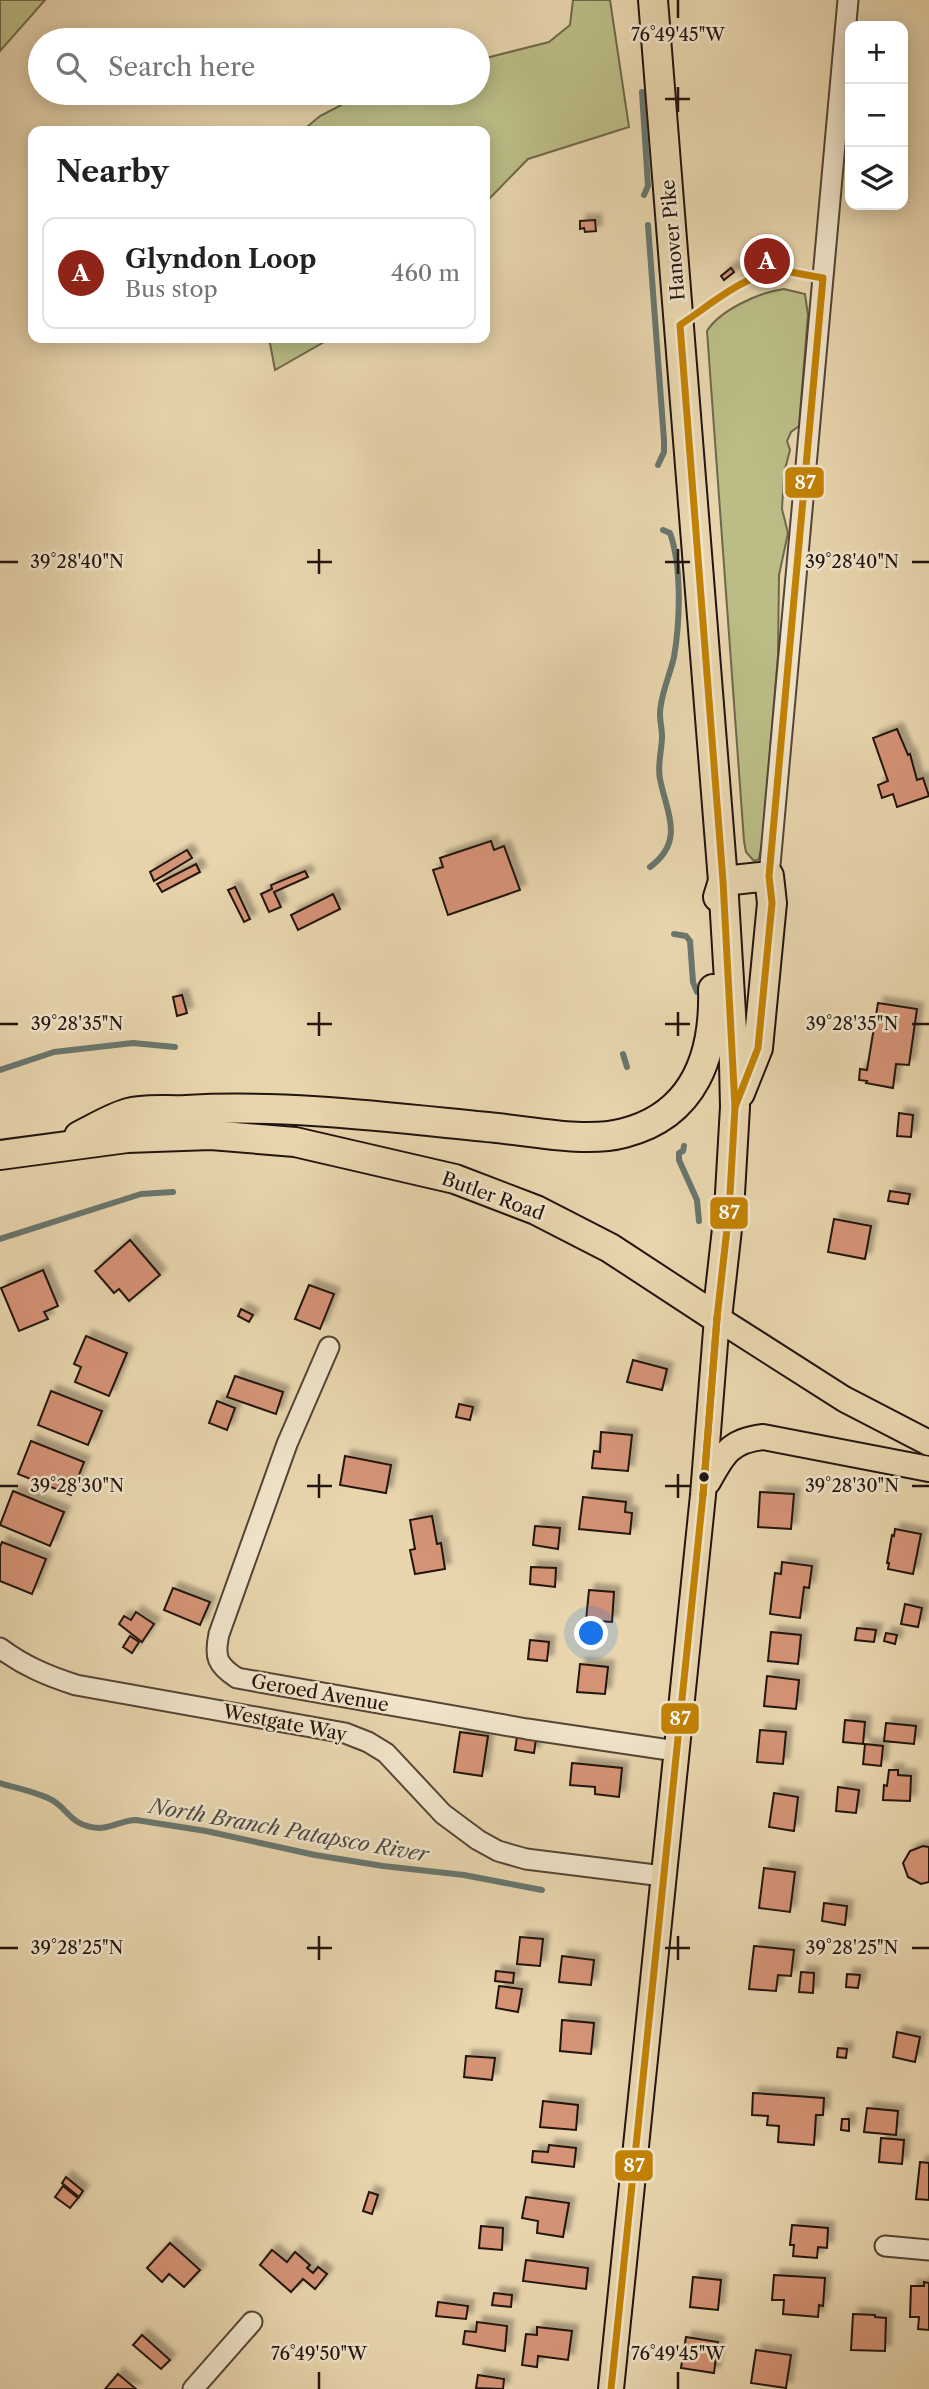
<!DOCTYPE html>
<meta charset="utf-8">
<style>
body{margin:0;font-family:"Libre Caslon Text",serif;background:#f6f6f6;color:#222}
.controls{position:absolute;right:21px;top:21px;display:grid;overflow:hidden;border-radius:14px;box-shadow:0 4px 18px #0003}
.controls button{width:63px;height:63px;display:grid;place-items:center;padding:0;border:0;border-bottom:2px solid #e0e0e0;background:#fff;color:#222;font:35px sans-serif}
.you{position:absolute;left:592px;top:1634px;width:24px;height:24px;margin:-18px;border:5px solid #fff;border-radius:50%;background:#1a73e8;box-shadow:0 0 0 10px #1a73e833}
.badge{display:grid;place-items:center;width:46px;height:46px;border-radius:50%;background:#8f2418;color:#fff;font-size:23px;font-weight:700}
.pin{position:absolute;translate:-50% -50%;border:4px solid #fff;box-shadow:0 2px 7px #0006}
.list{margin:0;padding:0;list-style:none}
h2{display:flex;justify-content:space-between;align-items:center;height:91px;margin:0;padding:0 28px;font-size:30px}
h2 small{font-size:23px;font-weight:400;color:#767676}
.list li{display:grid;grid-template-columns:46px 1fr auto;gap:21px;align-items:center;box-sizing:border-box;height:112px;margin:0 14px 14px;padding:0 14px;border:2px solid #e0e0e0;border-radius:14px}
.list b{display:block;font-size:26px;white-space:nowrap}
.list p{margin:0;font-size:23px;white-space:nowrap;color:#767676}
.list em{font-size:23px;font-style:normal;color:#767676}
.icon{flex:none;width:38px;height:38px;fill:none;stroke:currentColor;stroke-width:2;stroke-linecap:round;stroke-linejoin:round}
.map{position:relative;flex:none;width:929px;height:2389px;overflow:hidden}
.search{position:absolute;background:#fff;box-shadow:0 4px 18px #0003;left:28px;top:28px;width:462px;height:77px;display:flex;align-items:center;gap:18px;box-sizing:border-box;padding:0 24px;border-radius:38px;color:#767676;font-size:26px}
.panel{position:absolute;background:#fff;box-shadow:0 4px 18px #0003;left:28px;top:126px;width:462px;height:217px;border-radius:14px}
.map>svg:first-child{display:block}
.green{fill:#bbbc86;stroke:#6e684a;stroke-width:2}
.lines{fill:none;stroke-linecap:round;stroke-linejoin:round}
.stream{stroke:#68766e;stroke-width:6}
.building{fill:#d59376;stroke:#22140f;stroke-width:2;filter:url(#shadow)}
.minor-casing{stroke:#544436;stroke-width:23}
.major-casing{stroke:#22140f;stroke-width:28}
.highway-casing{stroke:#22140f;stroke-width:32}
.minor{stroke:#f0e4ca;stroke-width:19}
.major{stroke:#e8d5ad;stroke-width:24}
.highway{stroke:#e8d5ad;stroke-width:28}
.bus-1-casing{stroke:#f0e4ca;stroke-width:12}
.bus-1{stroke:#c28204;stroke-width:7}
.ticks{fill:none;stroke:#22140f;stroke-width:2.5}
.bus-dot{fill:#22140f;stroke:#f0e4ca;stroke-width:2.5}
.labels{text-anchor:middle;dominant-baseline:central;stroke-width:5;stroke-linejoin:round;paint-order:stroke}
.street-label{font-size:19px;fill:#22140f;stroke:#f0e4ca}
.water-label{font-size:21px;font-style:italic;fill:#4b4d47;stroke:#f0e4ca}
.ticks-label{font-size:18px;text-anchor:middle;fill:#22140f;stroke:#f0e4ca;stroke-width:5;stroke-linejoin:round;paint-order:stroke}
.line-badge{stroke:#f0e4ca;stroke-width:2.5}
.badge-label{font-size:19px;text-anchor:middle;font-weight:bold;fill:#fff}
</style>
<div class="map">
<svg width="929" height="2389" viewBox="0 0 929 2389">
<defs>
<filter id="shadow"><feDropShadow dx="6" dy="-6" stdDeviation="2" flood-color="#0004"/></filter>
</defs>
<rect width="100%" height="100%" fill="#e8d5ad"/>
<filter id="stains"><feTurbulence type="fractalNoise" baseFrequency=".00286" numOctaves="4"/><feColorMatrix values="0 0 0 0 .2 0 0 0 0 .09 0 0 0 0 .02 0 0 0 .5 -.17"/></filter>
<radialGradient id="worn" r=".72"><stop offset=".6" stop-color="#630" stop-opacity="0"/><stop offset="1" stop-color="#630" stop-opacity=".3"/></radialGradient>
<!-- green -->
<g class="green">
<path d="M0,0H45L0,51Z"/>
<path d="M573,0H610L629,127L528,159L487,201L485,206V131H302L320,116L364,93H478V60L549,42L570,25Z"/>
<path d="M784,289L805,294L808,315L799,426L791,432L787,441L790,450L784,473L782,509L788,533L779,575L778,655L763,838L759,859L754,861L746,852L744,841L707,331C720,310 760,292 784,289Z"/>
<path d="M269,338H331L275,370Z"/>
</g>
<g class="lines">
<!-- stream -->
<g class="stream">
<path d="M642,92L648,186L644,195"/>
<path d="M648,225L664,440V452L658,465"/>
<path d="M650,867C685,841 667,814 660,779C657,765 662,750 662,736C662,729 660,722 660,714C660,696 670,675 674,657C680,622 682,567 670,533L663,530"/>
<path d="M674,934L686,936L690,941L693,982L697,992"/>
<path d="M623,1054L627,1067"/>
<path d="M0,1070L54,1052L133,1043L175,1047"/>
<path d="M684,1146L683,1151L679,1153V1160L697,1200L699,1221"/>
<path d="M0,1239L141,1194L173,1192"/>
<path d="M0,1783C16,1788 33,1791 48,1798C69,1807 68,1826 99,1828C111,1828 123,1820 136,1820L206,1831L315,1855L383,1866L464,1875L542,1890"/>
</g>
</g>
<!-- building -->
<g class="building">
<path d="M595,220L596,231L585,232L584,228L580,229V221Z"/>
<path d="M731,268L734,272L724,280L721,276Z"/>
<path d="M897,729L908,755L910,754L917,780L923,778L929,796L897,807L893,794L882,798L878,785L888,781L873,738Z"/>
<path d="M491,841L494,850L504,846L520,890L448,915L433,870L443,867L440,858Z"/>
<path d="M187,850L192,858L154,881L150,872Z"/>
<path d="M196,864L200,872L162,892L157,884Z"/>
<path d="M305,871L308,877L274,892L281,907L269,912L261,894L272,889L271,885Z"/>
<path d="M235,887L250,919L244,922L228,890Z"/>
<path d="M333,894L340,909L298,930L291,915Z"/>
<path d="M182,995L187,1013L177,1016L173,997Z"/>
<path d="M878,1003L917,1009L909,1065L896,1064L893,1088L866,1083L867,1081L859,1080L860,1069L867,1070Z"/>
<path d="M899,1113L913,1115L911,1137L897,1136Z"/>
<path d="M890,1191L910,1194L908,1204L888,1201Z"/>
<path d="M834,1219L871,1226L865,1259L828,1252Z"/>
<path d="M130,1240L160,1275L129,1301L119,1289L114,1293L95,1271Z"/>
<path d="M43,1270L58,1306L44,1312L48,1319L19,1331L1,1288Z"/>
<path d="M309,1285L334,1294L320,1329L295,1319Z"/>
<path d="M241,1309L253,1315L249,1322L238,1316Z"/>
<path d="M86,1336L127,1353L109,1396L75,1382L81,1367L74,1364Z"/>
<path d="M633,1360L667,1369L662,1390L627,1382Z"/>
<path d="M235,1376L283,1392L276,1414L227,1397Z"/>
<path d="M51,1391L102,1411L88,1445L38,1425Z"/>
<path d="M217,1401L235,1408L227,1430L209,1423Z"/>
<path d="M459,1404L473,1407L470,1420L456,1417Z"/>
<path d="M601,1432L632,1435L628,1471L592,1468L594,1451L600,1452Z"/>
<path d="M31,1441L84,1462L71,1495L18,1474Z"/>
<path d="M345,1456L391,1465L386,1493L340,1485Z"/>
<path d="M13,1491L64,1512L50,1546L0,1525Z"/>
<path d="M760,1492L794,1494L791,1529L758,1527Z"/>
<path d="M583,1497L626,1502L625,1512L632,1513L630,1534L579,1529Z"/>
<path d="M432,1516L437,1544L441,1543L445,1569L415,1574L410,1550L415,1549L410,1520Z"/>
<path d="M535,1526L560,1528L558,1549L533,1545Z"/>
<path d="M895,1529L921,1534L913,1574L888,1569L889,1563H887L892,1535L894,1536Z"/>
<path d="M2,1542L46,1559L32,1594L0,1581V1547Z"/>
<path d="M782,1562L812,1566L809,1588L804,1587L800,1618L770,1614L775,1573L781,1574Z"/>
<path d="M531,1567L556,1568L555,1587L530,1584Z"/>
<path d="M173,1588L210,1602L200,1625L164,1610Z"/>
<path d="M589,1590L614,1592L612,1622L586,1620Z"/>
<path d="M905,1604L922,1608L918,1627L901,1624Z"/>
<path d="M136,1612L154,1624L142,1642L119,1624L124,1616L131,1620Z"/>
<path d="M857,1628L876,1630L874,1642L855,1640Z"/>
<path d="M771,1632L801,1635L798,1664L768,1661Z"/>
<path d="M886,1633L897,1635L895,1644L884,1641Z"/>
<path d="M130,1636L139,1642L132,1653L123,1647Z"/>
<path d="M530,1640L549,1642L547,1661L528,1659Z"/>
<path d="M580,1664L608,1667L605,1694L577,1692Z"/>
<path d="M767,1676L799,1680L796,1709L764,1706Z"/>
<path d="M845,1720L865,1722L863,1744L843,1742Z"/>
<path d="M886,1723L916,1726L914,1744L884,1741Z"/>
<path d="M760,1730L786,1732L783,1764L757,1762Z"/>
<path d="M460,1732L488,1736L482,1776L454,1772Z"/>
<path d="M517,1737L536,1739L534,1753L515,1750Z"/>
<path d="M865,1744L883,1746L881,1766L863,1764Z"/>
<path d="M572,1763L622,1768L619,1797L595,1794V1787L570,1785Z"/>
<path d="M889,1770H898V1775L911,1776L910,1801L883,1800L884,1785L887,1786Z"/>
<path d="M838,1787L859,1790L856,1813L836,1811Z"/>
<path d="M774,1793L798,1797L794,1831L769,1827Z"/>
<path d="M923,1846L929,1847V1882L921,1884L908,1877L903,1863L910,1851Z"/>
<path d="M764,1868L795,1872L790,1912L759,1908Z"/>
<path d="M824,1903L847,1906L845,1925L822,1921Z"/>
<path d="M520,1937L543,1939L540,1966L517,1964Z"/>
<path d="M754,1946L794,1950L791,1976L778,1975L776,1991L749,1989Z"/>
<path d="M562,1956L594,1960L591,1985L559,1982Z"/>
<path d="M496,1971L514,1973L513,1983L495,1981Z"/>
<path d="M801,1972L814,1973L813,1993L799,1992Z"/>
<path d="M847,1974L860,1975L858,1988L846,1987Z"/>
<path d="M499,1986L522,1989L518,2012L496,2008Z"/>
<path d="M562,2020L594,2023L591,2054L560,2051Z"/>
<path d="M897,2032L920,2037L915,2062L893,2057Z"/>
<path d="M838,2048L847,2049L846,2058L837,2057Z"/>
<path d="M466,2056L495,2058L492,2080L464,2077Z"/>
<path d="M753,2093L824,2098L823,2115H816L814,2145L778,2142L779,2126L767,2125L768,2116L752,2115Z"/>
<path d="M543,2101L578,2105L576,2130L540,2127Z"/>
<path d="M867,2108L898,2111L896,2135L864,2132Z"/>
<path d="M842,2119H849V2131L841,2130Z"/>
<path d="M881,2138L904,2140L902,2164L879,2162Z"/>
<path d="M549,2145L576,2148L574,2167L532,2162L533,2151L548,2152Z"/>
<path d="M920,2162L929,2163V2200L916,2199Z"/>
<path d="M66,2177L83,2191L79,2197L62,2183Z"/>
<path d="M63,2186L78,2198L70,2208L55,2197Z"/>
<path d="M369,2192L378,2195L372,2214L363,2211Z"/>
<path d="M526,2197L569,2203L563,2237L537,2233L538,2221L522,2218Z"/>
<path d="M792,2225L828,2228L827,2248L818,2247L817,2258L793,2256L794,2245H790Z"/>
<path d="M481,2226L503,2228L502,2250L479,2248Z"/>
<path d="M170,2243L200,2270L184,2287L169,2274L162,2282L147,2268Z"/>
<path d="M272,2250L287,2262L295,2252L310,2265L307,2268L313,2273L318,2267L327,2274L315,2289L303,2279L291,2292L260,2265Z"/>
<path d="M526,2260L588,2268L586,2289L523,2281Z"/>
<path d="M774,2275L825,2278L823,2306L819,2305L818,2317L783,2314L784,2300H772Z"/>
<path d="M693,2277L721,2280L718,2310L690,2307Z"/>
<path d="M924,2282L929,2283V2330L918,2329L919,2317H910L911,2286H924Z"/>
<path d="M494,2293L512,2295L511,2307L492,2305Z"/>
<path d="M438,2302L468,2306L466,2319L436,2316Z"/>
<path d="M853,2314L875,2315V2317L886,2318L885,2351L851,2350Z"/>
<path d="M477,2322L507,2326L505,2351L463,2344L465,2331L476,2332Z"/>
<path d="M537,2327L572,2331L568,2360L538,2356L537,2367L522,2365L526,2334L537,2335Z"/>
<path d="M142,2335L170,2360L161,2369L133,2345Z"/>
<path d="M686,2337L718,2342L714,2373L681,2368Z"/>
<path d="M756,2350L791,2355L786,2388L751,2383Z"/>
<path d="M118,2374L136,2389H105Z"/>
<path d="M478,2375L504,2379L503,2389L476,2388Z"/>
</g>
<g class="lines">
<defs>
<g id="minor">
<path d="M769,876L848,0"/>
<path d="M329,1347L287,1444L219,1634C214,1657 217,1665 237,1678L527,1729L676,1751"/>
<path d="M0,1648C24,1666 48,1676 76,1685L345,1733L368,1742L386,1753L443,1814L478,1840L498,1851L526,1859L663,1876"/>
<path d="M885,2246L929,2250"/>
<path d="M193,2389L252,2322"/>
</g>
<g id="major">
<path d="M708,1482C723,1455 729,1441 763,1437L929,1469"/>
<path d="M611,2389L703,1495L717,1318L844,1399L929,1443"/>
</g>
<g id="highway">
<path d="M718,897L723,881L769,876L772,903L758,1048L740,1093"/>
<path d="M79,1136C95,1128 111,1118 128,1113C145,1108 168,1111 186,1110C289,1104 394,1118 497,1128C536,1132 587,1143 624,1133C695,1115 715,1055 713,989"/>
<path d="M0,1155L127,1138L211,1135L295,1142L455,1179L536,1210L610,1248L717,1318L729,1211L735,1107L734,1063L723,881L653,0"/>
</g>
</defs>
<!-- minor casing -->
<use href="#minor" class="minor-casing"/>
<!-- major casing -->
<use href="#major" class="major-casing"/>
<!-- highway casing -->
<use href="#highway" class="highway-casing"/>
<!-- minor -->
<use href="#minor" class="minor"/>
<!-- major -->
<use href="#major" class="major"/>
<!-- highway -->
<use href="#highway" class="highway"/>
<defs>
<g id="bus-1">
<path d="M785,271L823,278L769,876L772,903L758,1048L735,1107L723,881L680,325C712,304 746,272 785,271Z"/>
<path d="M717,1318L729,1211L735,1107"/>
<path d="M703,1495L717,1318"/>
<path d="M703,1495L717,1318"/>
<path d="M611,2389L703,1495"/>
</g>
</defs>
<!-- bus-1 casing -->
<use href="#bus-1" class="bus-1-casing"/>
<!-- bus-1 -->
<use href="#bus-1" class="bus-1"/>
</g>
<!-- ticks -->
<path class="ticks" d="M678,0V18M678,87V112M665,99H690M319,549V574M678,549V574M0,562H18M307,562H332M665,562H690M912,562H929M319,1012V1036M678,1012V1036M0,1024H18M307,1024H332M665,1024H690M912,1024H929M319,1474V1498M678,1474V1498M0,1486H18M307,1486H332M665,1486H690M912,1486H929M319,1936V1960M678,1936V1960M0,1948H18M307,1948H332M665,1948H690M912,1948H929M319,2372V2389M678,2372V2389"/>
<!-- markers -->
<circle class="bus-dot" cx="704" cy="1477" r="6"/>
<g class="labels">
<!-- street labels -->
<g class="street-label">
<text transform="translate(673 240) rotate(-95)">Hanover Pike</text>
<text transform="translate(493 1196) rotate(20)">Butler Road</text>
<text transform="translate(320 1693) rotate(10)">Geroed Avenue</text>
<text transform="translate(285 1723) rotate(11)">Westgate Way</text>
</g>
<!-- water labels -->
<g class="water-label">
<text transform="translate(289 1830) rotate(10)">North Branch Patapsco River</text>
</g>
</g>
<g class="ticks-label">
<text x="678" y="41">76°49'45"W</text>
<text x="77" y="568">39°28'40"N</text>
<text x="852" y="568">39°28'40"N</text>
<text x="77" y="1030">39°28'35"N</text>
<text x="852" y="1030">39°28'35"N</text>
<text x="77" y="1492">39°28'30"N</text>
<text x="852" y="1492">39°28'30"N</text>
<text x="77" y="1954">39°28'25"N</text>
<text x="852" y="1954">39°28'25"N</text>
<text x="319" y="2360">76°49'50"W</text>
<text x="678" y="2360">76°49'45"W</text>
</g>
<g class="line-badge">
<rect x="784" y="466" width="41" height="33" rx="7" fill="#c28204"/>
<rect x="709" y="1196" width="40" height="34" rx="7" fill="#c28204"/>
<rect x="660" y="1702" width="40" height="33" rx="7" fill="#c28204"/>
<rect x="614" y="2149" width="40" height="33" rx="7" fill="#c28204"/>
</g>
<g class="badge-label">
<text x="805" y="489">87</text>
<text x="729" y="1219">87</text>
<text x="680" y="1725">87</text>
<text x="634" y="2172">87</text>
</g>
<rect width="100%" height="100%" filter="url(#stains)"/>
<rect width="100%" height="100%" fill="url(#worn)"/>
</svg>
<div class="controls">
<button>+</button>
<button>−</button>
<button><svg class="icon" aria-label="layers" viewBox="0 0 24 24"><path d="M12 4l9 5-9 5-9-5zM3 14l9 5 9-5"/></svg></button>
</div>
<div class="you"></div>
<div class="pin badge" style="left:767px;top:261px">A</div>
<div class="search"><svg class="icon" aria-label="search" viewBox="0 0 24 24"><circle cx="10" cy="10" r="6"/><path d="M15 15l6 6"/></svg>Search here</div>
<section class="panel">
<h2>Nearby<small></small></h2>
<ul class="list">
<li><span class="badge">A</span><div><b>Glyndon Loop</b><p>Bus stop</p></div><em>460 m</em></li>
</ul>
</section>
</div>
